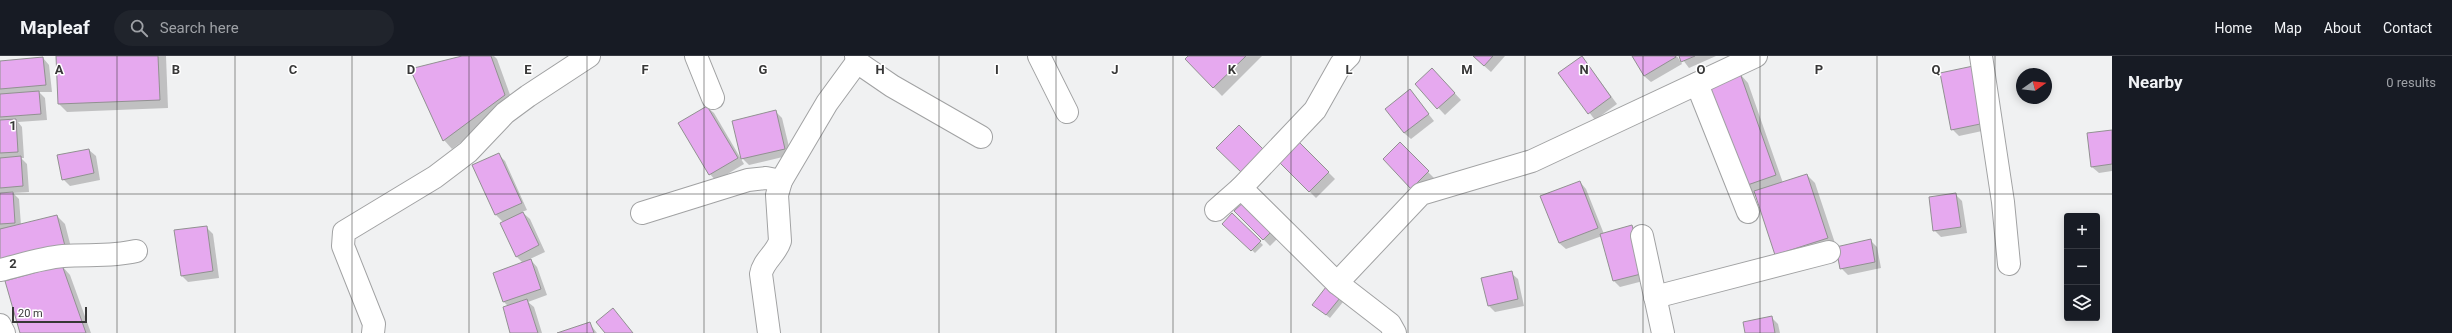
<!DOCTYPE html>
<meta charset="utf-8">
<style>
body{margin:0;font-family:Roboto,sans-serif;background:#20242c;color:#f1f3f6}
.controls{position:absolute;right:12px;bottom:12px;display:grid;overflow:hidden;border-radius:4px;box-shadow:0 2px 10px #0003}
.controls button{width:36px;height:36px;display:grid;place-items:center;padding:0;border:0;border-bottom:1px solid #363941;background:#171b24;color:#f1f3f6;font:20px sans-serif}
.compass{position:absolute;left:2016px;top:12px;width:36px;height:36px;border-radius:50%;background:#171b24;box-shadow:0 2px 10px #0003;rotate:75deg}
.scale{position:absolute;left:12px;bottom:10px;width:75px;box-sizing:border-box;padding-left:4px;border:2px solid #383838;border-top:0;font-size:11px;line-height:14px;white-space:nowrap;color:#383838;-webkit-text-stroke:3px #fff;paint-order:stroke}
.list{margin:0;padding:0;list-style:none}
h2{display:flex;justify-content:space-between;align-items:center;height:52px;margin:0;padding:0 16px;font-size:17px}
h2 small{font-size:13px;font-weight:400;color:#9ea1a6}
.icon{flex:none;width:22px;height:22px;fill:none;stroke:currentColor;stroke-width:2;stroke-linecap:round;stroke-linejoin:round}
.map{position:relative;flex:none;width:2112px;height:277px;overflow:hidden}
header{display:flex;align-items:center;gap:24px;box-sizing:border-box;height:56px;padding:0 20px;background:#171b24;border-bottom:1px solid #363941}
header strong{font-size:19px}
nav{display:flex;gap:22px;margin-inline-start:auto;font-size:14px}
.search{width:280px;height:36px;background:#20242c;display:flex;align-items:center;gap:10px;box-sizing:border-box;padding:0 14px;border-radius:22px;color:#9ea1a6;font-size:15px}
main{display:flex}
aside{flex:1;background:#171b24}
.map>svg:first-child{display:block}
.shadow{fill:#0003}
.building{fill:#e6a9ef;stroke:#919191}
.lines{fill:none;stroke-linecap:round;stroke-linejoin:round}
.minor-casing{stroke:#a1a2a3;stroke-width:24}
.minor{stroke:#fff;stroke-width:22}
.grid{fill:none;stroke:#383838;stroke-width:1;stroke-opacity:0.55}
.grid-label{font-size:13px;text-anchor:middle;font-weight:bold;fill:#383838;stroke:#fff;stroke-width:3;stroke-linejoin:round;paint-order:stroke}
</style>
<header>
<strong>Mapleaf</strong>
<div class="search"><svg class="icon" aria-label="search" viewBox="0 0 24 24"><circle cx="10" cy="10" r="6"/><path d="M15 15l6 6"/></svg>Search here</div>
<nav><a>Home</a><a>Map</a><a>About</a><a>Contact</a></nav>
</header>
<main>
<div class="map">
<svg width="2112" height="277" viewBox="0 0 2112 277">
<rect width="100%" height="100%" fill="#f0f1f2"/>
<!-- shadow -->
<g class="shadow">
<path d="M57,0H166L168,52L67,56L59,48Z"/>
<path d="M466,0H494L497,3L513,47L452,93L444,84L411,14Z"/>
<path d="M1190,0H1262L1222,40L1186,3Z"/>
<path d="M1473,0H1505L1491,16Z"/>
<path d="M1633,0H1677L1682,8L1651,26L1644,20Z"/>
<path d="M1680,0H1716L1689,12Z"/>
<path d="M1582,1L1617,48L1595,64L1560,18Z"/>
<path d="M43,2L49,9L52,36H39L45,42L47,64L18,66L22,71L24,102H21L27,108L29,136L13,137L19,143L21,169L57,160L65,168L73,199L0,217V6Z"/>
<path d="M1740,18L1748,27L1783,127L1807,119L1815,127L1836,190L1784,207L1756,137L1748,139Z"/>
<path d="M1439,20L1461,44L1445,59L1416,28Z"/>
<path d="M1410,35L1434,65L1411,83L1404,77Z"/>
<path d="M707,51L714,57L744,108L716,125L710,118L680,67Z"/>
<path d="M775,55L782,62L791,99L749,109L742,102Z"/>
<path d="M1994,66L1996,72L1959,80L1952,73Z"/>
<path d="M2112,75V115L2099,117L2092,111Z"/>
<path d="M1297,85L1335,123L1316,142L1278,104Z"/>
<path d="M1400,88L1435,123L1418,139L1384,103Z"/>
<path d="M89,94L96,100L100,124L70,130L63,123Z"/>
<path d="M498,98L505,105L527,154L522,156L530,163L545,196L530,203L537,211L547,239L528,246L534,251L542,277H511L508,250L503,245L523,207L516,200L503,166L496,159Z"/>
<path d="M1580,126L1586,133L1604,178L1632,171L1638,177L1651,223L1620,231L1614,225L1602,180L1566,193L1559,187Z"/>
<path d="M1955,138L1962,145L1967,177L1941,181L1934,174Z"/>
<path d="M1236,155L1281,179L1270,190Z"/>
<path d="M1232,158L1263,189L1255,197L1224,168Z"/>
<path d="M206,171L213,178L219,222L188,226L182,220Z"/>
<path d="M1871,185L1877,191L1881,212L1848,219L1841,212Z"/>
<path d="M62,210L70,219L91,277H21Z"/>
<path d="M1511,217L1518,223L1524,250L1495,256L1488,249Z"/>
<path d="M1339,243L1343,246L1330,262L1317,252Z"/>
<path d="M1771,261L1778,268L1780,277H1746Z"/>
<path d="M589,267L597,277H560Z"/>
</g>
<!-- building -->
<g class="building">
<path d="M56,0H158L160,44L58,48Z"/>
<path d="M462,0H491L505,39L443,85L410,13Z"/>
<path d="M1188,0H1246L1213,32L1185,3Z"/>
<path d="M1473,0H1493L1484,10Z"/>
<path d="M1582,0L1611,41L1588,58L1558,17Z"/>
<path d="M1632,0H1675L1676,1L1644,20Z"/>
<path d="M1679,0H1695L1681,6Z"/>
<path d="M43,1L46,29L0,33V5Z"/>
<path d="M1978,9L1990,66L1951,74L1940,17Z"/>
<path d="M1432,12L1455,37L1437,53L1415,28Z"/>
<path d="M1740,17L1776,119L1739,132L1702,30Z"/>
<path d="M1410,33L1429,58L1404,77L1385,53Z"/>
<path d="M39,35L41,58L0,61V38Z"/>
<path d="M707,50L738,102L709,119L678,67Z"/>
<path d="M776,54L785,93L741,103L732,65Z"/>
<path d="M16,63L18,96L0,97V64Z"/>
<path d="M1239,69L1264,94L1242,117L1216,92Z"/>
<path d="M2112,74V108L2091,111L2087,77Z"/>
<path d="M1297,84L1329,116L1309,136L1277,104Z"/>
<path d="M1400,86L1429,115L1411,133L1383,103Z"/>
<path d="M89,93L94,117L62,124L57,99Z"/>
<path d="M499,97L522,147L495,159L472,109Z"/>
<path d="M21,100L23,130L0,132V102Z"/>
<path d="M1807,118L1828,182L1775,199L1754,135Z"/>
<path d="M1580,125L1598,172L1559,187L1540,140Z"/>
<path d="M13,136L15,167L0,168V137Z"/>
<path d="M1956,137L1961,171L1933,175L1929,141Z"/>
<path d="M1247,143L1275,172L1263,184L1234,155Z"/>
<path d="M523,156L539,189L516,201L500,167Z"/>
<path d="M1232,157L1261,185L1251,195L1222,168Z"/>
<path d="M57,159L65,190L0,207V173Z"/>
<path d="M1632,169L1645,217L1613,225L1600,178Z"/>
<path d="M207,170L213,215L181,220L174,174Z"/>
<path d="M1871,183L1875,206L1840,213L1836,191Z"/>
<path d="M531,203L541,233L503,246L493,217Z"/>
<path d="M62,209L86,277H20L5,225Z"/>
<path d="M1512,215L1518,243L1488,250L1481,222Z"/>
<path d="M1326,231L1340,242L1326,259L1312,249Z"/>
<path d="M527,243L538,277H510L503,251Z"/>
<path d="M613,252L633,277H605L596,266Z"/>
<path d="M1772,260L1775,277H1745L1743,266Z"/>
<path d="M590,266L594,277H557Z"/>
</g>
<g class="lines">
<defs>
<g id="minor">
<path d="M696,0L713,42"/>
<path d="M856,0L857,6L892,30L981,81"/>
<path d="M1039,0L1067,56"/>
<path d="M1981,0L2003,146L2009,208"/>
<path d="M1697,28L1748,156"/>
<path d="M1241,132L1337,227L1390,268L1395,277"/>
<path d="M1216,154L1241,132L1315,54L1341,8L1349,0"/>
<path d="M642,157L748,124L766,122L781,125"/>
<path d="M1642,180L1663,277"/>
<path d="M0,214C21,209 41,202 63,200C88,198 111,201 136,195"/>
<path d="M1337,227L1421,138L1532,105L1756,0"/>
<path d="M1655,241L1829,196"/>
<path d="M0,269L4,277"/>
<path d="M373,277L374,268L343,190L344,176L435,121L468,96L505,57L528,40L589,0"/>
<path d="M769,277L761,218C763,205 776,198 780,185L777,139L781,125L827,47L857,6"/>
</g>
</defs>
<!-- minor casing -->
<use href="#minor" class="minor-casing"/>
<!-- minor -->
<use href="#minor" class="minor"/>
</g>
<!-- grid -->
<path class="grid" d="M117,0V277M235,0V277M352,0V277M469,0V277M587,0V277M704,0V277M821,0V277M939,0V277M1056,0V277M1173,0V277M1291,0V277M1408,0V277M1525,0V277M1643,0V277M1760,0V277M1877,0V277M1995,0V277M0,138H2112"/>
<g class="grid-label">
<text x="59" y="18">A</text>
<text x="176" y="18">B</text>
<text x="293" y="18">C</text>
<text x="411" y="18">D</text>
<text x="528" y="18">E</text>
<text x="645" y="18">F</text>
<text x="763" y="18">G</text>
<text x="880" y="18">H</text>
<text x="997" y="18">I</text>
<text x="1115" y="18">J</text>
<text x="1232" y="18">K</text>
<text x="1349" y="18">L</text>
<text x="1467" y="18">M</text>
<text x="1584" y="18">N</text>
<text x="1701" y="18">O</text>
<text x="1819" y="18">P</text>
<text x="1936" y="18">Q</text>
<text x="13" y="74">1</text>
<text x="13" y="212">2</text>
</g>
</svg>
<div class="controls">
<button>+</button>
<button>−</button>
<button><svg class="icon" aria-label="layers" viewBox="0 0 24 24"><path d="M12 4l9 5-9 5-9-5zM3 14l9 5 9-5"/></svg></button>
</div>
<svg class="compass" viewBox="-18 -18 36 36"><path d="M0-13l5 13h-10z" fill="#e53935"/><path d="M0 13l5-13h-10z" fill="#9ea1a6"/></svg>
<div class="scale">20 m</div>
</div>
<aside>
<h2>Nearby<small>0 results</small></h2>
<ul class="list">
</ul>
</aside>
</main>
